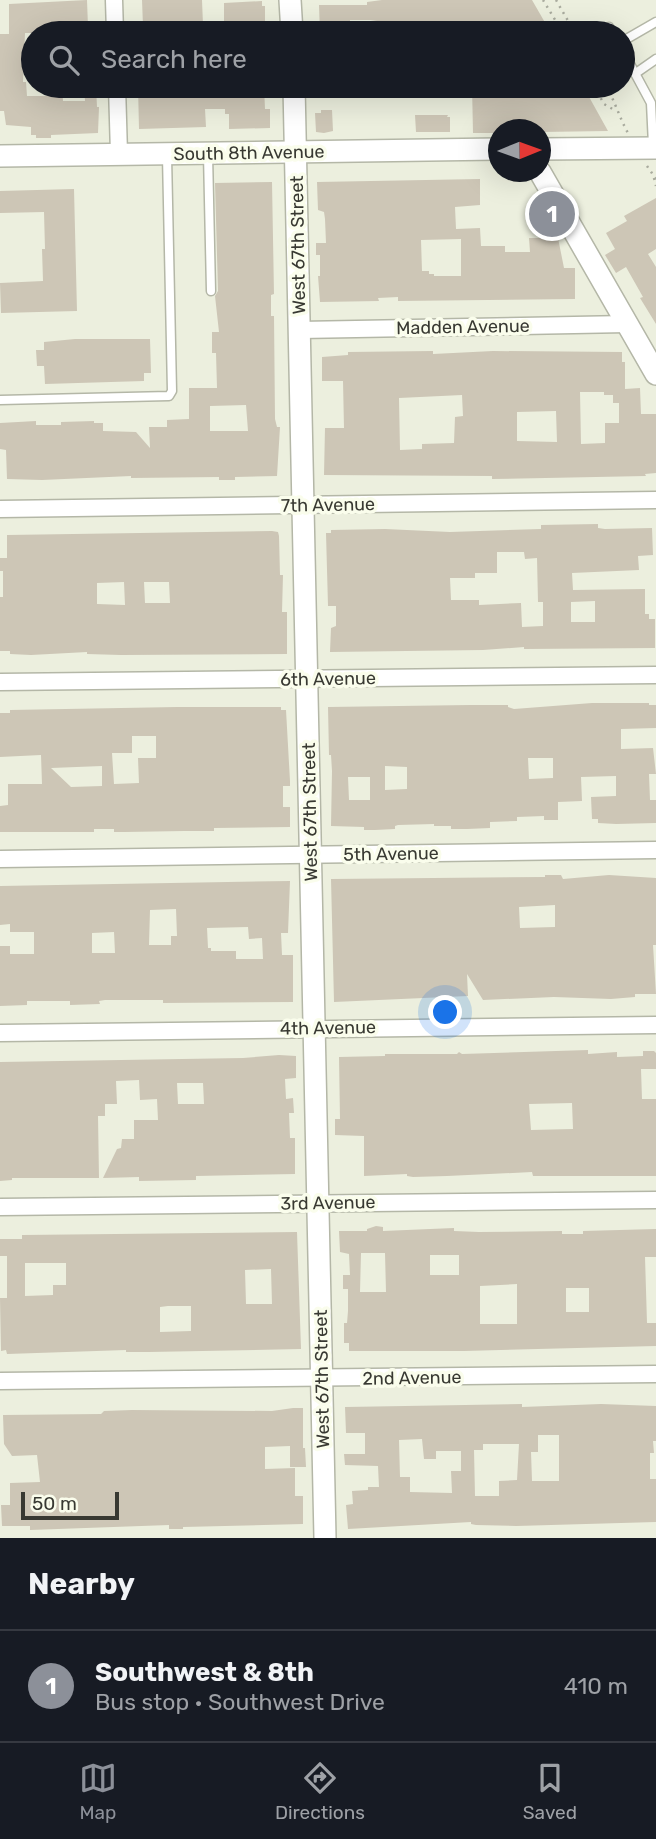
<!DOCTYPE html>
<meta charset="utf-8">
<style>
body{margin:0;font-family:Rubik,sans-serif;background:#20242c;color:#f1f3f6}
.compass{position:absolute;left:488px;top:119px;width:63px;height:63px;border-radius:50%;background:#171b24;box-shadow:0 7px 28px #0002;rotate:89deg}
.scale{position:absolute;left:21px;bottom:18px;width:98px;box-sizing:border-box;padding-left:7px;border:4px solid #383932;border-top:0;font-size:19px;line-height:24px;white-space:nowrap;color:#383932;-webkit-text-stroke:5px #fafdec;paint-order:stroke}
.you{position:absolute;left:446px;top:1013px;width:24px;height:24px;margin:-18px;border:5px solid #fff;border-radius:50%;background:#1a73e8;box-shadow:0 0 0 10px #1a73e833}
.badge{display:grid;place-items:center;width:46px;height:46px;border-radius:50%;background:#8c9099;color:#fff;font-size:23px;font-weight:700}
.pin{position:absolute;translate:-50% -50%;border:4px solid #fff;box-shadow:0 2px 7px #0006}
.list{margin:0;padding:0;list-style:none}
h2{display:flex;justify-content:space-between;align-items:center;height:91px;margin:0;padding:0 28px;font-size:30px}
h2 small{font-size:23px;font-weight:400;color:#9ea1a6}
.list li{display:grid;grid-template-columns:46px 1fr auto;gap:21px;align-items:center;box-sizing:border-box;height:112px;padding:0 28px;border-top:2px solid #363941}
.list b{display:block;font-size:26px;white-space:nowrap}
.list p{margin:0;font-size:23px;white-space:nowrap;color:#9ea1a6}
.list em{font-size:23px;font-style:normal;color:#9ea1a6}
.icon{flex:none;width:38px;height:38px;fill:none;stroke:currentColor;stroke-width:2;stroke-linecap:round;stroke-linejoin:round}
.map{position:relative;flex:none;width:656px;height:1538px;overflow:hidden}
.search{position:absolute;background:#171b24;box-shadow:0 7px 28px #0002;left:21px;right:21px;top:21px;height:77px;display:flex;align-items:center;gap:18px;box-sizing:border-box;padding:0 24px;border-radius:38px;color:#9ea1a6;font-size:26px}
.sheet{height:203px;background:#171b24}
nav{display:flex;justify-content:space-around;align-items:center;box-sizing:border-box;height:98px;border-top:2px solid #363941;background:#171b24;font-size:19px;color:#9ea1a6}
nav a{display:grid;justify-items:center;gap:4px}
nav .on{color:#8c9099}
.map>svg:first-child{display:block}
.building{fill:#cdc6b6;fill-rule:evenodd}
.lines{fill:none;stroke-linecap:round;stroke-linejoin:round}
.lane-casing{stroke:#b4b7a7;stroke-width:11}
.street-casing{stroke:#b4b7a7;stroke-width:19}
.secondary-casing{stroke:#b4b7a7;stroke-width:24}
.path{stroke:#a9ab9e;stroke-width:2.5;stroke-dasharray:2 5;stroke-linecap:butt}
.lane{stroke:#fff;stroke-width:8}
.street{stroke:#fff;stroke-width:16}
.secondary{stroke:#fff;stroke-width:21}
.labels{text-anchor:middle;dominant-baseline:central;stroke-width:7;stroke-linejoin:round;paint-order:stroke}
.street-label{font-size:18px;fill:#383932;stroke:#fafdec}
</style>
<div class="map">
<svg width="656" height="1538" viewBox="0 0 656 1538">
<rect width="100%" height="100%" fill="#ecefde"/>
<!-- building -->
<g class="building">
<path d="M87,0L88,27H50V33H25L23,82H26L27,96H48V86H62L63,101H85L84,86H96L97,107H99L98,133L51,135V138H36V135H31V127L6,125L4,111H0V34H9V4Z"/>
<path d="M142,0H202L203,25H194V31H183V26H143Z"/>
<path d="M382,0H532L551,33H519V29L498,30V33H377V21L370,20H350V33H320L319,5H367V2Z"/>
<path d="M262,1V6H265V33H235L234,24H224V3Z"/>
<path d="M138,86H264L265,109H270V128L229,129V114H225V109H205L206,127L139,129Z"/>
<path d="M384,86H441V95L385,97Z"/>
<path d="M472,86H583L608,131L541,132V130H499V133H473Z"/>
<path d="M321,110H332L333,131L324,133L316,132L315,113H321Z"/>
<path d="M415,115H448L447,117H450V132H416Z"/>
<path d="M480,179V205L455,207L456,229L480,228L481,246H505V252H530L529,238H558L564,268H575V299L398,301V297L378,298L379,301L320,302L318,276H320V255H316V243H326L325,219L324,212L318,210L317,182ZM461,239V276H434V274H429V271H422L421,240Z"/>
<path d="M272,182L274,294L271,295V316H274L275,419L277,427H280L277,476L235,477V480H219V477L131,478V476L42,480L7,479L6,450L0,449V423L36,421V425H61V422L94,421V423H103V431L136,432L150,448L149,427H167V420L189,419V388H217L216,353H212V332H219L215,296L218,291L215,183ZM246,405L248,431H210V406Z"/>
<path d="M74,189L77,311L1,313L0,283L43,281L42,249H45L44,212L0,213V191Z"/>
<path d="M656,198V249L648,254L656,267V324L640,298L643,297L626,267L616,273L605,255L615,249L606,233L627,221L624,216Z"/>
<path d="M75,339H150L151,373H144V381L45,384L44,366H37L36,350H44V342Z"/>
<path d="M433,351V354L493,351L622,352V362H625V389L640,388L641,414H656V473L645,474L646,476L492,479V476L324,475L325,428H344L343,381H322V357L348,355V352ZM580,392H604V395H613V403H619V423H605V443L581,444ZM462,395L463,416L455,417L454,443L422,444V449L400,450L399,398ZM556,411L557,442L517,441V412Z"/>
<path d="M598,524V528L605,529L652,528L653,555L638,556L639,570L572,573L573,590L645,589V614H649V619H655V648L524,649V647L483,650L330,652L331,628L336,626V606H328L326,533H331V530L385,529L450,532L541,529V525ZM497,552H524L525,559L537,558L538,602H543V626L522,627L521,603L479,605V600H451L450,578H475V573H497ZM595,601V622H571V602Z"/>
<path d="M272,531L278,532L279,536L280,575H283L282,612H287V654L121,655L87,654V652L31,655L10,654V651H0V597H3V571H0V558H7V535ZM124,582L125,605L97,604V583ZM144,582H169L170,603H145Z"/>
<path d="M592,703H649V705H656V728L621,729V749L653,748L656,774H649L650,800H656V823L616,824L598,823V819H592L591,797L616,796V776L581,777L582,801L558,802V820H544V816L517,817V821L490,822V828L467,829H451V826H434V824L398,825L395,826V829L375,830H364V827L331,826L332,771L331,755H329L328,707L470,705H508V707L514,709ZM528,758H553V778L529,779ZM385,766L407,767V789L385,790ZM348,777H370V800H349Z"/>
<path d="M177,707H281V710H286L290,781V786H283V807H290V827L214,828V831H184L125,832H114V829H94V832H0V806L8,805V784H42L41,755L0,757V713H10V710ZM132,736H156V758H138L139,783L114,784L112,753H132ZM102,766V786L71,787L51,768Z"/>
<path d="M545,875H561L563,879L609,875L656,878V945H653L656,994H635V997L611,999L554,997L483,1000L467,974L468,996L334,1002L331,879L545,877ZM555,905V927L520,928L519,907Z"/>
<path d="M290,881L288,933H281L282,955H293V1002L163,1003V1000H105L99,1001L100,1004L70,1005V1001H27V1005L0,1006V946H10V954H34V932H10V924L0,925V886ZM176,909L177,936H171V945H149L150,910ZM248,927L249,939L262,938L263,959H236V951H211V948H208L207,928ZM114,932L115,953H92V933Z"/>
<path d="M588,1050V1054L617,1052V1057L643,1056V1051H654L656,1053V1069H641L642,1099H656V1176H533L532,1172L447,1176L413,1177L407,1176V1174L364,1176V1136L335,1135V1119H340L339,1057L385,1056V1054H457L459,1052L462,1054ZM572,1103L573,1129L531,1130L529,1104Z"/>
<path d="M279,1055L296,1056V1078L285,1079L286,1099L293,1098L294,1113H289L290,1138H295V1174L196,1176V1180L139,1181V1177L103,1178L117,1149L121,1148L122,1139H134V1120H158L157,1099L140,1100L139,1080L116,1081L117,1104H105V1116H98L99,1178H12V1180L0,1181V1062L243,1058ZM177,1083H203L204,1104H178Z"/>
<path d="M376,1226L383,1227V1231L454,1228V1231L479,1232L562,1231V1234H583V1231L656,1229V1257H645L647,1323H656V1346L464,1351H349V1343H344V1323H347L348,1311V1289H343V1275H350L349,1254L340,1252L339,1231H367V1229ZM361,1253H385L386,1292H360ZM430,1255H459V1275H430ZM517,1284V1324H480V1286ZM566,1288H589V1312H566Z"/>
<path d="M297,1232L301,1349L149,1352H126V1350L7,1354L6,1350L1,1351L0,1298H7V1256H0V1239H22V1235ZM25,1263H66V1285H53V1295L25,1296ZM271,1269L272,1304H246L245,1270ZM168,1306H191V1331L160,1332V1307Z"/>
<path d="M522,1404V1407L601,1404L656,1406V1441H653L654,1453H650V1479H656V1522L516,1526L476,1525L471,1524V1522L348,1529L346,1505L353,1504L352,1491L368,1490V1487H379L378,1466L345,1465L344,1454H365V1433H346L345,1407ZM538,1435H559V1481H532L531,1452H538ZM422,1439L424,1459H436V1451H461V1471H451L452,1493L410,1492V1477H400L399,1440ZM483,1444H519L517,1480L499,1481V1496H475L474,1450H483Z"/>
<path d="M293,1408H303V1448H305L306,1467H290V1446L265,1447V1469L295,1468V1496H303V1524L183,1527V1529H169V1525L30,1530V1526H2L1,1505H10V1483L40,1482L37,1455L12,1456L4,1444L3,1415L101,1414L104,1411L132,1410L272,1411Z"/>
</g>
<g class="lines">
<defs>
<g id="lane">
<path d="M609,27L612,33"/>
<path d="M623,41L656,22"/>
<path d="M623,51L651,103L653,145"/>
<path d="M636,73L656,59"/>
<path d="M208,154L211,291"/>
<path d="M0,400L169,396L172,391L167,156"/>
</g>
<g id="street">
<path d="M114,0L115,33"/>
<path d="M117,86L119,154"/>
<path d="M300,330L627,324"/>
<path d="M0,509L656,500"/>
<path d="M0,682L656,675"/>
<path d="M0,859L656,850"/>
<path d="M0,1033L656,1025"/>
<path d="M0,1207L656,1200"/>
<path d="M0,1381L656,1374"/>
</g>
<g id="secondary">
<path d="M290,0L292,33"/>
<path d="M294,86L325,1538"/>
<path d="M540,149L656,148"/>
<path d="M0,156L498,149"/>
<path d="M540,172L656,374"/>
</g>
</defs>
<!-- lane casing -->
<use href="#lane" class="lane-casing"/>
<!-- street casing -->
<use href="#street" class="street-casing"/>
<!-- secondary casing -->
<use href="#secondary" class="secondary-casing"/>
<!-- path -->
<g class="path">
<path d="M543,0L563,33"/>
<path d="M556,0L575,33"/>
<path d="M594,86L604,104L616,111"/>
<path d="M606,86C615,101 619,117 628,133"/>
<path d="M647,166L656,179"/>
<path d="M654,178L656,186"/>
</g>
<!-- lane -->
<use href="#lane" class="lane"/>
<!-- street -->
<use href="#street" class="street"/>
<!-- secondary -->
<use href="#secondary" class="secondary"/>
</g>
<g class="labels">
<!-- street labels -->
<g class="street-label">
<text transform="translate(249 153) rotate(-1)">South 8th Avenue</text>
<text transform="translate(298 245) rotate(-91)">West 67th Street</text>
<text transform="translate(463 327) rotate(-1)">Madden Avenue</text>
<text transform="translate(328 505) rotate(-1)">7th Avenue</text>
<text transform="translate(328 679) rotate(-1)">6th Avenue</text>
<text transform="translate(310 812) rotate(-91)">West 67th Street</text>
<text transform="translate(391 854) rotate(-1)">5th Avenue</text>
<text transform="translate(328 1028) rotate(-1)">4th Avenue</text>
<text transform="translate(328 1203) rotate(-1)">3rd Avenue</text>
<text transform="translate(412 1378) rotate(-1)">2nd Avenue</text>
<text transform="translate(322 1379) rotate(-91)">West 67th Street</text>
</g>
</g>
</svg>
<svg class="compass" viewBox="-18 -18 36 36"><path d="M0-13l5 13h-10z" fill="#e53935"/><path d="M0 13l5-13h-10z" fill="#9ea1a6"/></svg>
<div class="scale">50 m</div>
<div class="you"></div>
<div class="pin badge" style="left:552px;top:214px">1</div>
<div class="search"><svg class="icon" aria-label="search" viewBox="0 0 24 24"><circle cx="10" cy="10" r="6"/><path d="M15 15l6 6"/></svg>Search here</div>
</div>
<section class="sheet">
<h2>Nearby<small></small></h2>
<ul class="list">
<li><span class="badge">1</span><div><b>Southwest &amp; 8th</b><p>Bus stop · Southwest Drive</p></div><em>410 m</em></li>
</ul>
</section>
<nav>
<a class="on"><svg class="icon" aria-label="map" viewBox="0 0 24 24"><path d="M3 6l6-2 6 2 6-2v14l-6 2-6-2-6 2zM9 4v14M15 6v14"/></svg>Map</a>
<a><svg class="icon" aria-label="directions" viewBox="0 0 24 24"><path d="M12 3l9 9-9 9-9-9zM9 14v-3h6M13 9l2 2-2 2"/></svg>Directions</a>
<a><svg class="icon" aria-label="saved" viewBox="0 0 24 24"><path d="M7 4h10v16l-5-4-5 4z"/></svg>Saved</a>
</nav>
